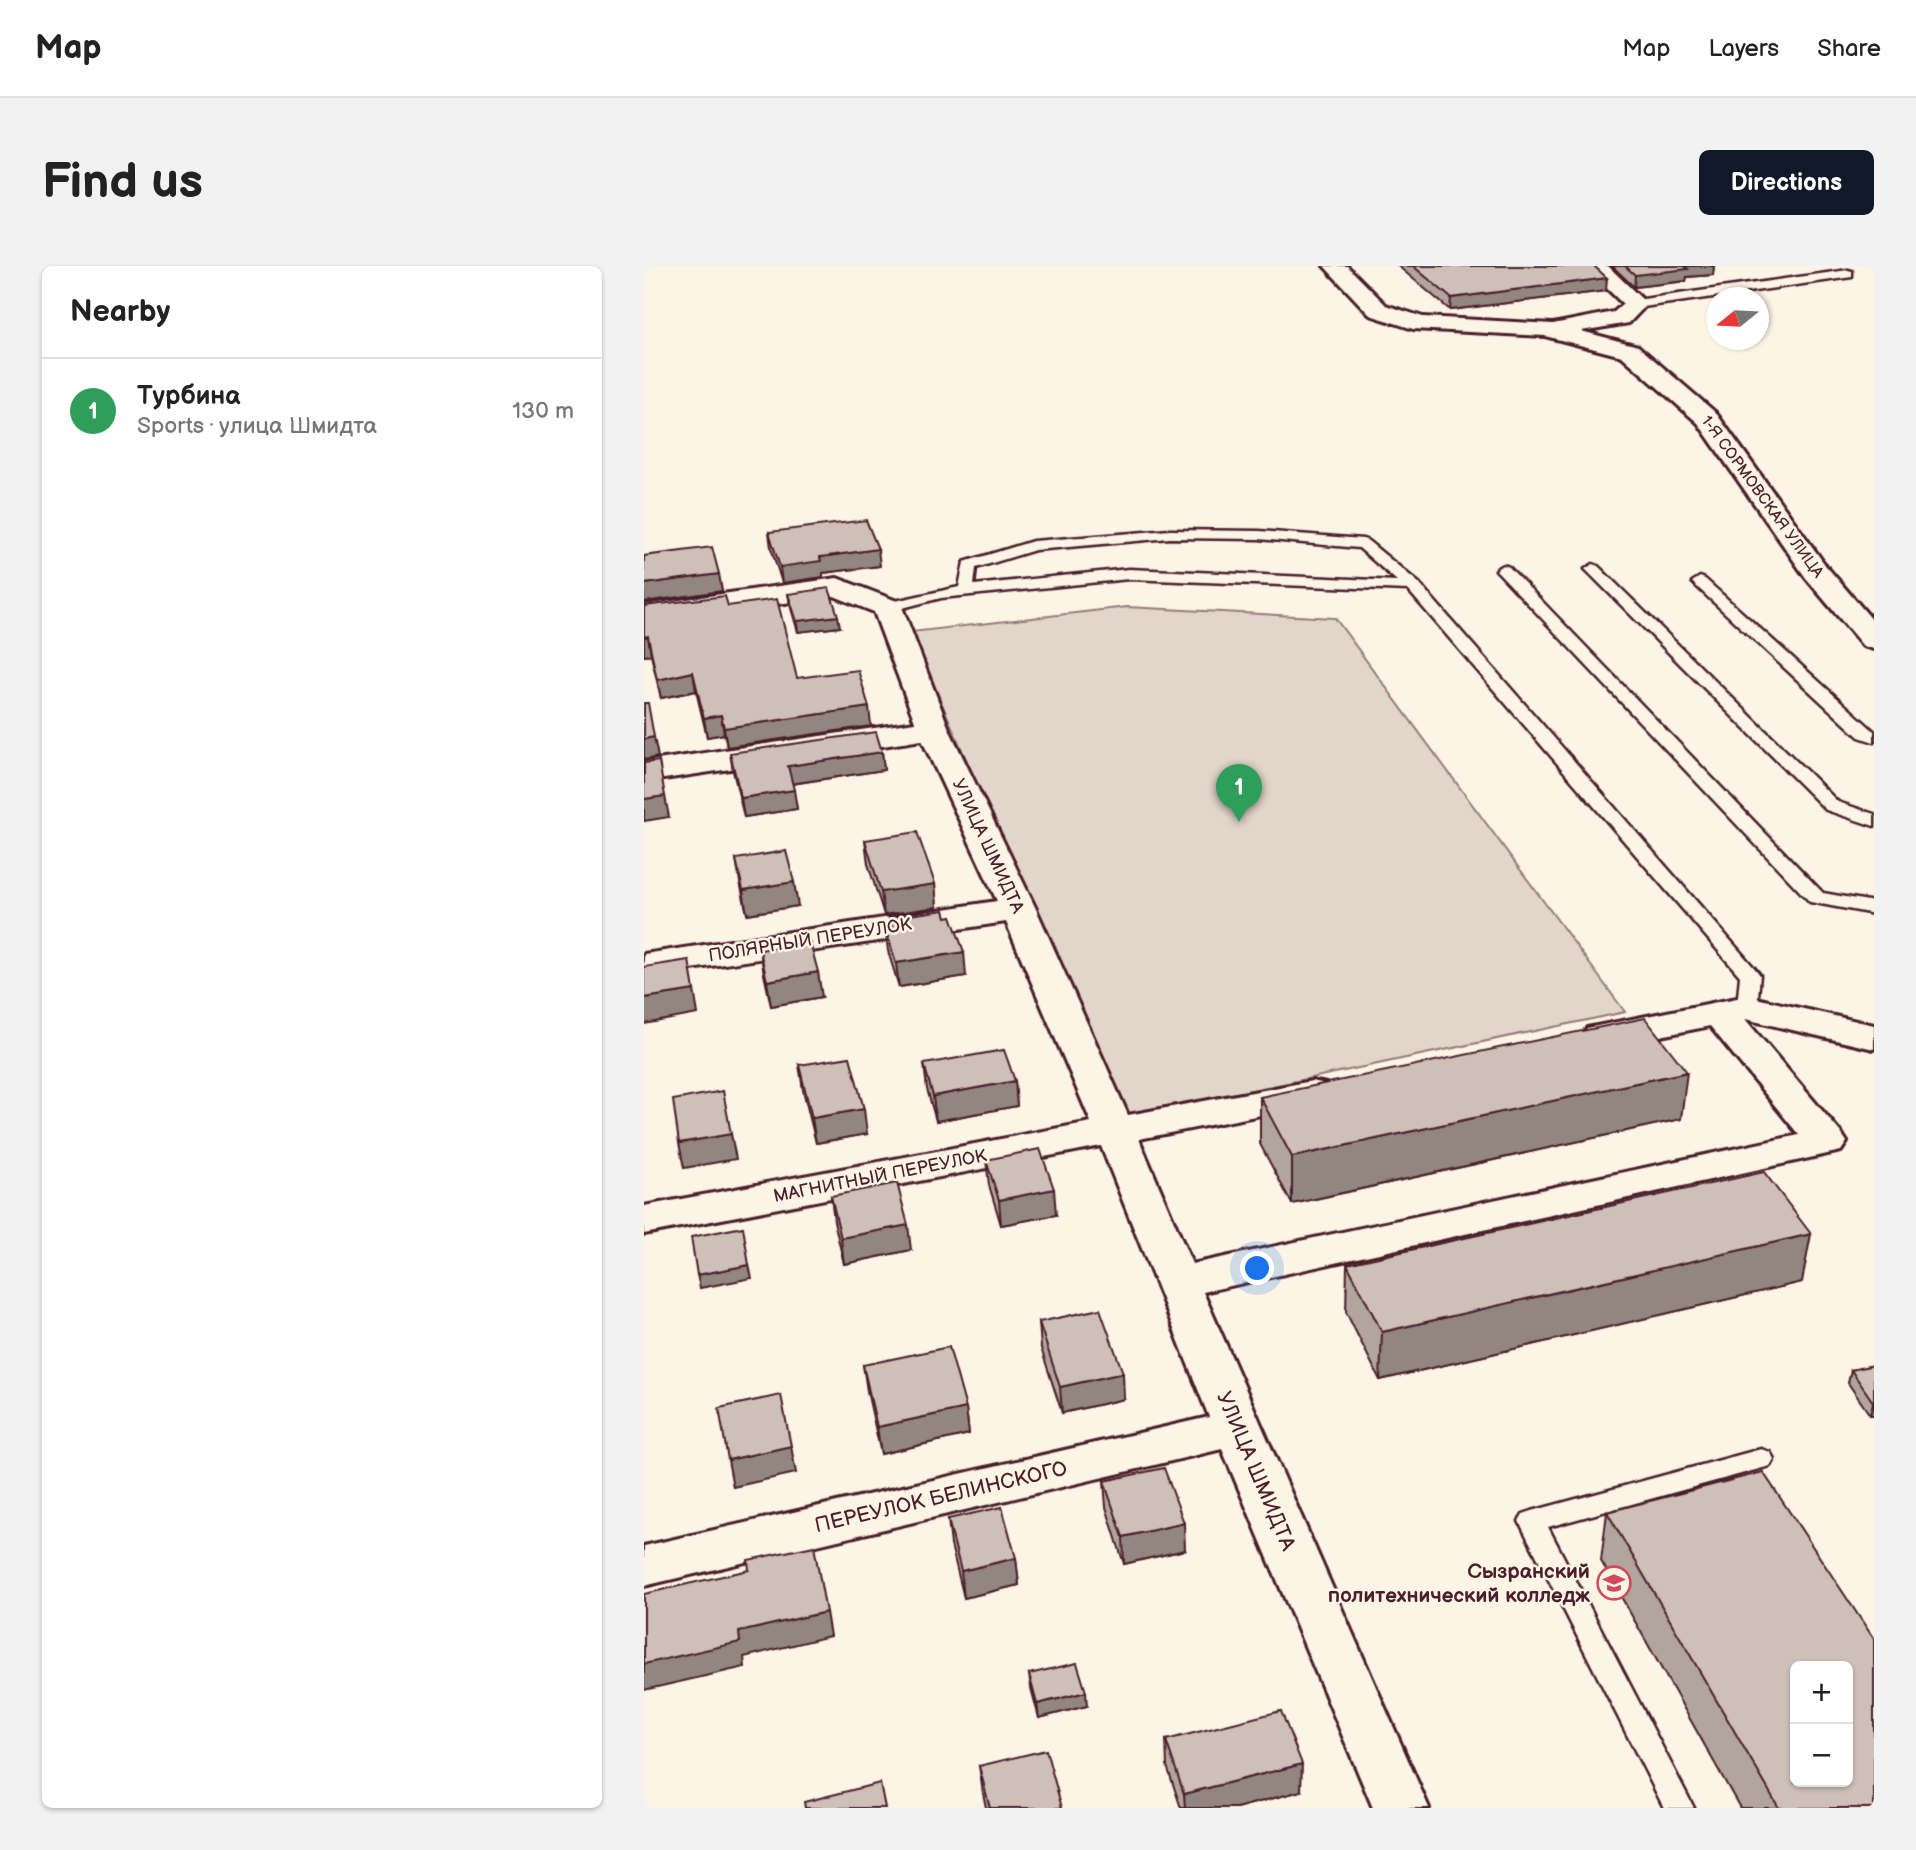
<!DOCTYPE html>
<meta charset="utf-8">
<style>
body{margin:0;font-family:"Balsamiq Sans",sans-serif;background:#f2f2f2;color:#222}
.controls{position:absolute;right:21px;bottom:21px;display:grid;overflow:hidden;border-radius:10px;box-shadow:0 2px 5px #0004}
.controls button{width:63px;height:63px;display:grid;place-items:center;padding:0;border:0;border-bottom:2px solid #e0e0e0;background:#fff;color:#222;font:35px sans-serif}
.compass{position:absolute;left:1062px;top:21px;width:63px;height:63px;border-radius:50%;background:#fff;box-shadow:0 2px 5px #0004;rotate:252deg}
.you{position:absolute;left:614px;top:1003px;width:24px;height:24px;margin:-18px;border:5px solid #fff;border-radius:50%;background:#1a73e8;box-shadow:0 0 0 10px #1a73e833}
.badge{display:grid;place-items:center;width:46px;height:46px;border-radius:50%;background:#111827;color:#fff;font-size:23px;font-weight:700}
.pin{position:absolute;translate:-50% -58px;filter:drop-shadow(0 2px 4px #0008)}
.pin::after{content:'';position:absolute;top:37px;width:24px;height:21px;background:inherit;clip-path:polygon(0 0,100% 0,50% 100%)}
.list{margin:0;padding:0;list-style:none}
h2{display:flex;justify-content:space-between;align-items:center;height:91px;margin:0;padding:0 28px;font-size:30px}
h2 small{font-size:23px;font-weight:400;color:#767676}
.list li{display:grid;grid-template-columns:46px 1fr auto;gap:21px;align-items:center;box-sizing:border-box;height:105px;padding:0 28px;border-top:2px solid #e0e0e0}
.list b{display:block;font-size:26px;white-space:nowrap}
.list p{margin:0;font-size:23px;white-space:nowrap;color:#767676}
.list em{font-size:23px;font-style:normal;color:#767676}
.map{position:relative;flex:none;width:1230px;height:1542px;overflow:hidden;border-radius:10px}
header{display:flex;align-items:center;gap:42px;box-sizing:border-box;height:98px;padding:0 35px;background:#fff;border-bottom:2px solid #e0e0e0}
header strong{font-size:33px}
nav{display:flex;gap:38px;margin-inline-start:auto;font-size:24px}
.intro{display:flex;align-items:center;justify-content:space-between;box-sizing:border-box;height:168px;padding:0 42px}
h1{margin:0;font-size:49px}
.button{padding:18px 32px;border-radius:10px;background:#111827;color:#fff;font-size:24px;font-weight:700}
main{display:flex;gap:42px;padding:0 42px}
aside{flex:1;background:#fff;border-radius:10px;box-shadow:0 2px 5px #0004}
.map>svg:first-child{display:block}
.green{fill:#e2d5ca;stroke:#967a7a;stroke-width:2}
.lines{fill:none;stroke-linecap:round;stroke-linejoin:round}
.service-casing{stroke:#4a1f2b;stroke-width:5}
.minor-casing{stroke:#4a1f2b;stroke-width:6}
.service{fill:#fcf5e5;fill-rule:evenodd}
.minor{fill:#fcf5e5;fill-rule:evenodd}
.wall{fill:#b2a59d;stroke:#4a1f2b;stroke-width:2}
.shaded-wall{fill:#918680;stroke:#4a1f2b;stroke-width:2}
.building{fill:#cfc0b7;stroke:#4a1f2b;stroke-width:2;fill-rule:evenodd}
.labels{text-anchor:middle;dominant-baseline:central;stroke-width:5;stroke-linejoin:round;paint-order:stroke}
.far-street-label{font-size:16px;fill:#4a1f2b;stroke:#fcf5e5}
.street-label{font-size:18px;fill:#4a1f2b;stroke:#fcf5e5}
.near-street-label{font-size:21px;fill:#4a1f2b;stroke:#fcf5e5}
.near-poi-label{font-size:21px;font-weight:bold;fill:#4a1f2b;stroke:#fcf5e5;text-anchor:end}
</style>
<header>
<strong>Map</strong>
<nav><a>Map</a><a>Layers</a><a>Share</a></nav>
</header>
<div class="intro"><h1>Find us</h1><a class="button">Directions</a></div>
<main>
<aside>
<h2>Nearby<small></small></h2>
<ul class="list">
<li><span class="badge" style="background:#2e9e5b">1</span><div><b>Турбина</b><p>Sports · улица Шмидта</p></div><em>130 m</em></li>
</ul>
</aside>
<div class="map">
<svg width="1230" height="1542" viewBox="0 0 1230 1542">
<rect width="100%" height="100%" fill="#fcf5e5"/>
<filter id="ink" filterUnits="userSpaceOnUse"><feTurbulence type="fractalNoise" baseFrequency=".0143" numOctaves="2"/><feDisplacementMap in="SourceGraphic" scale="14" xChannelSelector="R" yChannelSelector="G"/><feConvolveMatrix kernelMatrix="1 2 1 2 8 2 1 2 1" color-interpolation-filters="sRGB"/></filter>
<g filter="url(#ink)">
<!-- green -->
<path class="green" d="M483,341L691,352L981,746L477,852L267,366Z"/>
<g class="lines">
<defs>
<g id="service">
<path d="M1204,4L1208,5V11L992,42L986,38L992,34Z"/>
<path d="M526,264L615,265L719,273L724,275L775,317L1113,705L1116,709L1113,741L1110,745H1096L1093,741L1096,710L764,324L485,313L297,332L243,346L235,341L237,338L315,321L320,296L389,275ZM526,272L615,273L715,282L753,315L485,303L330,319L332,302L391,284Z"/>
<path d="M949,298L954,300L1194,536L1230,548V560L1182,544L941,303Z"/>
<path d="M860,299L865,301L1179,627L1230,636V648L1166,636L855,307L852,304L855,301Z"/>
<path d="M1056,311L1061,313L1230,465V476L1215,471L1051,319L1048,316Z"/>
<path d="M1117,1183L1126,1186L1130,1193L1126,1200L904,1261L1050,1542H1020L875,1255L879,1248L888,1245Z"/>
</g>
<g id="minor">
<path d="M680,0H703L742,39L779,51L909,58L970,46L979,38L940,0H964L1003,38L985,57L937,65L994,80L1072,147L1182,300L1230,356V383L1219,380L1162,312L1054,157L978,90L901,70L769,63L726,49Z"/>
<path d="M193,312L253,335L258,341L305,463L392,643L484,849L668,815L682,818L688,827L682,836L668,839L495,873L548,998L1155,869L1066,760L957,782L943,778L938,770L943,762L1103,730L1230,759V783L1101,753L1197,867L1203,876L1197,885L559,1026L785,1542H729L578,1183L0,1320V1280L565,1151L457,880L0,968V940L447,856L362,656L0,710V688L353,635L278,474L0,516V496L271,456L230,346L190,330L0,357V339Z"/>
</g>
</defs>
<!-- service casing -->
<use href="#service" class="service-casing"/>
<!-- minor casing -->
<use href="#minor" class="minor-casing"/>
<!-- service -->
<use href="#service" class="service"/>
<!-- minor -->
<use href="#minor" class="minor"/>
</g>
<!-- wall -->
<g class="wall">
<path d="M754,0H950L962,25L806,44Z"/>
<path d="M968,0H1070L1069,9L1043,11L1042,15L990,21Z"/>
<path d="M125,266L236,300L179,307V311L138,317L127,282Z"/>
<path d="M144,328L196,361L154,366L146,339Z"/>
<path d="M0,340H84L153,412L227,460L83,481L80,468L63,471L52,425L17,432L7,389L0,390Z"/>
<path d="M238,486L240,504L148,518L153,543L100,551L89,505L86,487Z"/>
<path d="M221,574L291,618L293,641L240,649L224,598Z"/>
<path d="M92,593L154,640L103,648L96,616Z"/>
<path d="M245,652L322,710L255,721L244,685L241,661L246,660Z"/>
<path d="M116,684L178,731L127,740L120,708Z"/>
<path d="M280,798L371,815L373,840L292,855L283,823Z"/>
<path d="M155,799L223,868L172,877L159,824Z"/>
<path d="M616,831L1037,853L648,938L616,878Z"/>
<path d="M342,894L412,949L357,959L345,919Z"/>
<path d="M187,930L267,984L200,998L190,955Z"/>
<path d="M703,998L1158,1016L736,1114L702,1046Z"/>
<path d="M395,1056L480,1133L418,1147L397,1082Z"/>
<path d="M219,1099L322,1142L325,1168L237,1188L223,1125Z"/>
<path d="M1230,1099V1149H1226L1204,1117L1207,1104Z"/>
<path d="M460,1215L541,1284L480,1298L462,1241Z"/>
<path d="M963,1246L1230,1542H1096L957,1295Z"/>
<path d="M304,1253L372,1292L375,1319L320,1332L307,1279Z"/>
<path d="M385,1408L443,1440L395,1452L387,1422Z"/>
<path d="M522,1474L657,1525L592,1542H537L523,1500Z"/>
<path d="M335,1500L418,1542H342L339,1527Z"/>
</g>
<!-- shaded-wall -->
<g class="shaded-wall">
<path d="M1039,0H1070L1069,9L1043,11L1042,15L990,21L991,9Z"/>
<path d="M963,12L962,25L806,44L807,32Z"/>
<path d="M234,283L236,300L179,307V311L138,317L136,301L176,291Z"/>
<path d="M75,308L78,325L0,336V318Z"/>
<path d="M194,350L196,361L154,366L153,355Z"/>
<path d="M4,370L7,389L0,390V371Z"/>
<path d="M49,406L52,425L17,432L13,414Z"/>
<path d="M225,441L227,460L83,481L80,462Z"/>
<path d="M77,449L80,468L63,471L60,452Z"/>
<path d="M10,471L14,491L0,494V473Z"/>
<path d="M238,486L240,504L146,518L144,500Z"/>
<path d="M150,524L153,543L100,551L97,532Z"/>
<path d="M21,530L25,551L0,555V533Z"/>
<path d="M150,616L154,640L103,648L99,624Z"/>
<path d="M291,618L293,641L240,649L237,626Z"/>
<path d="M320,686L322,710L255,721L252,697Z"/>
<path d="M174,706L178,731L127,740L123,715Z"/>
<path d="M50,724L54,748L0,758V732Z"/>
<path d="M1043,806L1037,853L648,938V891Z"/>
<path d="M371,815L373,840L292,855L289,830Z"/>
<path d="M220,843L223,868L172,877L168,852Z"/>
<path d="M87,868L92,893L40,902L35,877Z"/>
<path d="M410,923L412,949L357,959L355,934Z"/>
<path d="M264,959L267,984L200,998L197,972Z"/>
<path d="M1167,968L1158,1016L736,1114L738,1066Z"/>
<path d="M105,999L108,1012L56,1022L53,1009Z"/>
<path d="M479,1107L480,1133L418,1147L416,1121Z"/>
<path d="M1229,1136H1230V1149H1226Z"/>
<path d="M322,1142L325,1168L237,1188L233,1161Z"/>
<path d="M147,1180L152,1207L89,1221L84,1194Z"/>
<path d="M540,1257L541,1284L480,1298L479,1271Z"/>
<path d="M372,1292L375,1319L320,1332L317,1305Z"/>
<path d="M182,1346L186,1370L100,1391L101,1401L0,1424V1398L95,1366Z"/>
<path d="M442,1426L443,1440L395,1452L393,1438Z"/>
<path d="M658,1498L657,1525L592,1542H541L540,1528Z"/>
</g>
<!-- building -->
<g class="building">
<path d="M769,0H950L963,12L807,32Z"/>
<path d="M981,0H1040L1044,3L991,9Z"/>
<path d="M222,254L234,283L176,291L177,295L136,301L125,266Z"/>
<path d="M68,281L75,308L0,318V290Z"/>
<path d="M185,322L194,350L153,355L144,328Z"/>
<path d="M81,330L84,340L133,333L153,412L214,404L225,441L80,462L77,449L60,452L49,406L13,414L4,370L0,371V340Z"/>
<path d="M0,437H4L10,471L0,473Z"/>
<path d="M232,466L238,486L144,500L150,524L97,532L86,487Z"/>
<path d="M15,495L21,530L0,533V497Z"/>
<path d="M273,566L291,618L237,626L221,574Z"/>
<path d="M142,585L150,616L99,624L92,593Z"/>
<path d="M300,644L302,651L307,650L320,686L252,697L241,661L248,660L245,652Z"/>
<path d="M166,676L174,706L123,715L116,684Z"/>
<path d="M45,694L50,724L0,732V701Z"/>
<path d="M1001,752L1043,806L648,891L616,831Z"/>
<path d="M360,784L371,815L289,830L280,798Z"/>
<path d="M206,791L220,843L168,852L155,799Z"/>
<path d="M79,825L87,868L35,877L29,834Z"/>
<path d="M396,883L410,923L355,934L342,894Z"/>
<path d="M1120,906L1167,968L738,1066L703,998Z"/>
<path d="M253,917L264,959L197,972L187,930Z"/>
<path d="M99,961L105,999L53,1009L47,971Z"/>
<path d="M456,1043L479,1107L416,1121L395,1056Z"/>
<path d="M305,1081L322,1142L233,1161L219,1099Z"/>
<path d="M1230,1099V1136H1229L1207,1104Z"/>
<path d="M137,1129L147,1180L84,1194L75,1142Z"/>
<path d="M520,1202L540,1257L479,1271L460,1215Z"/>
<path d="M1119,1206L1230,1373V1542H1135L963,1246ZM1151,1400H1204V1516H1151Z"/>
<path d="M358,1241L372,1292L317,1305L304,1253Z"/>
<path d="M170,1280L182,1346L95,1366L96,1376L0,1398V1328L105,1304L104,1294Z"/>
<path d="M433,1397L442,1426L393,1438L385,1408Z"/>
<path d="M637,1445L658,1498L540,1528L522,1474Z"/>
<path d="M402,1484L418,1542H346L335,1500Z"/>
<path d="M236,1517L241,1542H161L160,1536Z"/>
</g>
</g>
<!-- icons -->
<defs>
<symbol id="university-ring" viewBox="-11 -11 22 22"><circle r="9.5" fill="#fcf5e5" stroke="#d1495b" stroke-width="1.5"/><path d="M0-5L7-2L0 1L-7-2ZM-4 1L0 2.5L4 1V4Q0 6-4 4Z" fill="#d1495b"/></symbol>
</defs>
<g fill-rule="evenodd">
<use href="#university-ring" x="951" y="1298" width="38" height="38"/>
</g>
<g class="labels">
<!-- far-street labels -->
<g class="far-street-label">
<text transform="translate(1118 231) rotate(54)">1-Я СОРМОВСКАЯ УЛИЦА</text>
</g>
<!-- street labels -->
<g class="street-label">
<text transform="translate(344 580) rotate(65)">УЛИЦА ШМИДТА</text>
<text transform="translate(166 674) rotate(-9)">ПОЛЯРНЫЙ ПЕРЕУЛОК</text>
<text transform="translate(236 910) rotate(-11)">МАГНИТНЫЙ ПЕРЕУЛОК</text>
</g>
<!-- near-street labels -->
<g class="near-street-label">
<text transform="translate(612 1205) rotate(67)">УЛИЦА ШМИДТА</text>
<text transform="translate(297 1231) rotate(-13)">ПЕРЕУЛОК БЕЛИНСКОГО</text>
</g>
<!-- near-poi labels -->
<g class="near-poi-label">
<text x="946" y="1305">Сызранский<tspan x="946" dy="24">политехнический колледж</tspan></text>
</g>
</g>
</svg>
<div class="controls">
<button>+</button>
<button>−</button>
</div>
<svg class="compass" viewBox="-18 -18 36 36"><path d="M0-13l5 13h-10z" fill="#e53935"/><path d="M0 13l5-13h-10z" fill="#767676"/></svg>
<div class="you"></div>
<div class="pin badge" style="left:595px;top:556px;background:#2e9e5b">1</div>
</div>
</main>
